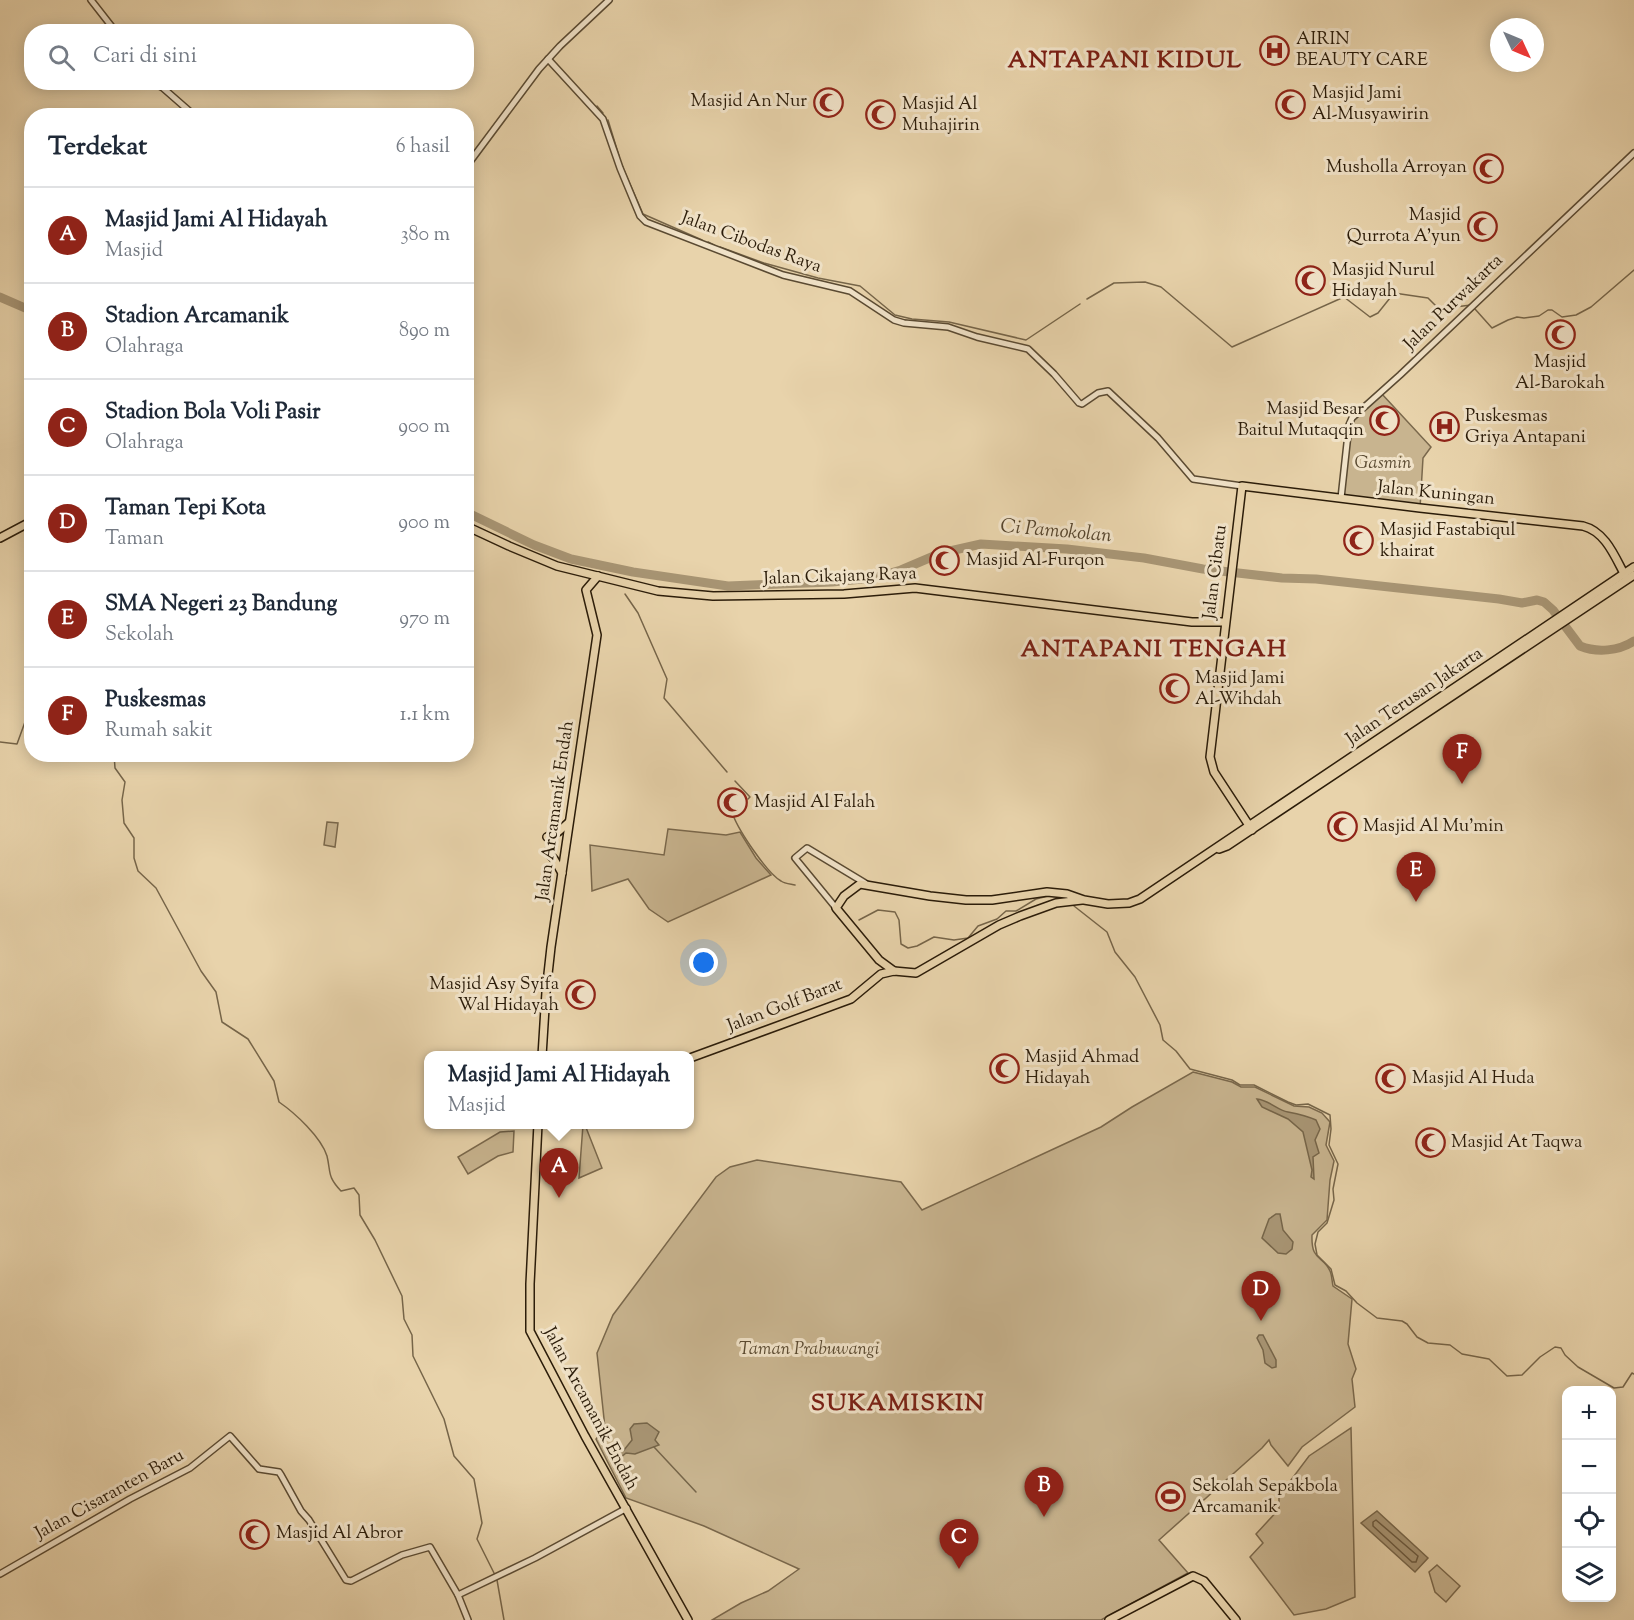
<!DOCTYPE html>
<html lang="id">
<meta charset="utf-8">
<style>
body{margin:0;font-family:"Sorts Mill Goudy",serif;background:#f6f6f7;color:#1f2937}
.controls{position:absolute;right:18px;bottom:18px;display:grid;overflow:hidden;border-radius:12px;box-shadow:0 3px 15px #0003}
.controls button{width:54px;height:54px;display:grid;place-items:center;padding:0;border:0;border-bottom:2px solid #e0e1e3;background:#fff;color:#1f2937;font:30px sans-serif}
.compass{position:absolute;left:1490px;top:18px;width:54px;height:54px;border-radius:50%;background:#fff;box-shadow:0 3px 15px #0003;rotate:134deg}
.you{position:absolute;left:704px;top:963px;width:21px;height:21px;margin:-15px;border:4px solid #fff;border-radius:50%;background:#1a73e8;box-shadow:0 0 0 9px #1a73e833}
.badge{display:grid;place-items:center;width:39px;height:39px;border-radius:50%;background:#8f2418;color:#fff;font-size:20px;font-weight:700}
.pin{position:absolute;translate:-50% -50px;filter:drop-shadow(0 2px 3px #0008)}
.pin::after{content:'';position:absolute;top:32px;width:21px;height:18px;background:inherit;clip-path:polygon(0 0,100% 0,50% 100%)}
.popup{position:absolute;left:424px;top:1051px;width:270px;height:78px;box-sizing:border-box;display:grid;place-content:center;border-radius:12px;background:#fff;filter:drop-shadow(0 2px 4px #0005);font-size:20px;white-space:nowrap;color:#747a83}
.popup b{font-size:22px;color:#1f2937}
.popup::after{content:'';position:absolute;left:50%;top:100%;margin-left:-12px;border:12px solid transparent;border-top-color:#fff}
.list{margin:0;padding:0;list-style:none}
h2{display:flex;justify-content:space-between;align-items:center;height:78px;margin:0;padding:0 24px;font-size:26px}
h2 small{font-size:20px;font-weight:400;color:#747a83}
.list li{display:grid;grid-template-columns:39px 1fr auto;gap:18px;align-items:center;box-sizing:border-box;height:96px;padding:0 24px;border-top:2px solid #e0e1e3}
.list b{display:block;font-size:22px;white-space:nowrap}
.list p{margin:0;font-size:20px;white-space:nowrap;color:#747a83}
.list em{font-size:20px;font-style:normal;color:#747a83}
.icon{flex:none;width:33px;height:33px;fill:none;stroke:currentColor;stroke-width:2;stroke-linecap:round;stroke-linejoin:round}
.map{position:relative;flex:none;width:1634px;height:1620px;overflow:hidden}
.search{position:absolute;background:#fff;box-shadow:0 3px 15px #0003;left:24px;top:24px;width:450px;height:66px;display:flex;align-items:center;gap:15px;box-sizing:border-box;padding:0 21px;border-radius:24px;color:#747a83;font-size:22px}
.panel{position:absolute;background:#fff;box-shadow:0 3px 15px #0003;left:24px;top:108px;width:450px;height:654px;border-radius:24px}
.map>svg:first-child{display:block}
.green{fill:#c8b48f;stroke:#7a684c;stroke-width:1.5}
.water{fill:#a89574;stroke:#766549;stroke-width:1.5}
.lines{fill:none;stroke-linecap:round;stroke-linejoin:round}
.shore{stroke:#6a583e;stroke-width:1.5}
.stream{stroke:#766549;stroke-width:1.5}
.river{stroke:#a89574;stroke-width:9}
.minor-casing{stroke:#5a4a32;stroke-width:8}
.major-casing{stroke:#2b1c09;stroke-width:10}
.minor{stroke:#f0e2c8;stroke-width:5}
.major{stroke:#e8d3ab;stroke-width:7}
.labels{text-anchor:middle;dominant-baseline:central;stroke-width:6;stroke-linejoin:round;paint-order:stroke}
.poi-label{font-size:18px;fill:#2b1c09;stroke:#f0e2c8;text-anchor:start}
.street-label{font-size:18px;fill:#2b1c09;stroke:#f0e2c8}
.park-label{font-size:18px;font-style:italic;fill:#5a4a31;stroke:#f0e2c8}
.water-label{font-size:20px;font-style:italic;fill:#57462e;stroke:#f0e2c8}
.district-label{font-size:24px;font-weight:bold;letter-spacing:1.5px;fill:#7a1f14;stroke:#f0e2c8}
</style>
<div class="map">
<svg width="1634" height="1620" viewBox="0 0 1634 1620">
<rect width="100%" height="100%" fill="#e8d3ab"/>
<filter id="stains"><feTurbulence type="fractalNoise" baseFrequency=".00333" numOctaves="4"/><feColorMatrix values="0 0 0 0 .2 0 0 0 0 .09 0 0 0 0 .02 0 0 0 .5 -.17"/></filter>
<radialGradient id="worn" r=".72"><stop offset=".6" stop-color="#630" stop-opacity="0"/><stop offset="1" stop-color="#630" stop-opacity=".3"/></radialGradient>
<!-- green -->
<g class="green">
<path d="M1381,393L1431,447L1423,458L1420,508L1341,498L1349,425Z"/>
<path d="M327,822L338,823L335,847L324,845Z"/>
<path d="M668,829L726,835L740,832L756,858L771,875L668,922L649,909L628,879L592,891L590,845L664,855Z"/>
<path d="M1193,1072L1232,1082L1241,1087H1255L1294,1106L1309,1107L1322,1113L1330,1122L1326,1145L1334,1161L1330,1180L1327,1220L1312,1235C1311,1262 1323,1255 1330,1271C1332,1275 1332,1282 1333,1286L1352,1299L1348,1344L1356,1369L1352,1379L1355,1407L1302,1447L1288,1466L1271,1445L1269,1440L1262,1448L1159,1540L1188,1573L1101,1620H712L741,1603L768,1591L799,1569L704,1526L626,1498L596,1439L605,1428L597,1353L613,1315L716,1177L730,1167L757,1160L901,1182L922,1210L1101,1127L1132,1107Z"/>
<path d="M583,1125H585L602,1168L579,1178Z"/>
<path d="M514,1131L513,1152L498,1156L468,1174L458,1157L500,1132Z"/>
<path d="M1351,1428L1355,1597L1326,1609L1294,1615L1250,1557L1263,1543L1256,1534L1279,1509V1496L1309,1456Z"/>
<path d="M1437,1565L1460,1586L1446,1602L1435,1592L1429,1572Z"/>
</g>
<!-- water -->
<g class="water">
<path d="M1257,1099C1269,1100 1277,1110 1288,1112C1298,1114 1307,1116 1316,1120L1320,1129L1315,1140L1319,1153L1313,1157L1314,1179L1311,1177L1312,1170L1303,1132L1288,1119L1262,1107Z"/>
<path d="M1276,1214H1280L1283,1230L1293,1242L1292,1249L1286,1254L1278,1253L1262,1238L1269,1219Z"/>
<path d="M1259,1335H1263L1276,1360V1367L1272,1368L1265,1363L1263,1350L1257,1338Z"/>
<path d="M647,1423L659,1432L655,1440L659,1445L635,1454L626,1453L620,1458L616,1455L618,1450H624L632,1440L630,1429L634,1424Z"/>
<path d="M1377,1511L1428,1558L1415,1572L1361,1523Z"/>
</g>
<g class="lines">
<!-- shore -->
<path class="shore" d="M1376,1520L1418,1556L1416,1562H1412L1373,1526V1522Z"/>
<!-- stream -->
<g class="stream">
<path d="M597,106L603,113"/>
<path d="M608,120L619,156"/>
<path d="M620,161L643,214L702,240"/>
<path d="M708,242L714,245"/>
<path d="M720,247L764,263L818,278L860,286L895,315L912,319L949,322L1026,340L1080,304"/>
<path d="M1087,299L1114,283L1145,282L1161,287L1232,347L1344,297L1370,317L1378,313L1394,293L1428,298L1439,309L1471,305"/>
<path d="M1475,309L1492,328L1508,320L1517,317L1524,318L1539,316L1548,310H1552L1562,317L1576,315L1591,307L1634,270"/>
<path d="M625,594L638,613L667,679L664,698L727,772"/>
<path d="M0,742L17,744L25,722H32"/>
<path d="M114,754L115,768L125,782L122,800L124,823L134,838V858L138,871L156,888L201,971L216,992L222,1022L248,1039L274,1081L279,1102C295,1113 321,1137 327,1156C331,1173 327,1176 341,1191L354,1188L359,1195L360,1215L375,1240L402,1296L404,1319L412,1335L413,1356L444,1419L454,1456L474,1479L482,1523L477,1539L495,1575"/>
<path d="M735,781L750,797L748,799"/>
<path d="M744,803L733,815C739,831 767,873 781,881C785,884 791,884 795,885"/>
<path d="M1074,906L1107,932L1115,952L1135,977L1160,1025L1163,1040L1176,1051L1190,1069L1232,1080L1240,1085H1254L1288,1102L1296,1105L1308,1104L1330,1115L1331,1129L1329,1145L1338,1164L1333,1189L1334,1200L1327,1223L1318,1232L1315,1244L1317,1255L1331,1269L1335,1285L1346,1291L1357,1303L1377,1318L1402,1321L1407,1324L1417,1337L1428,1343L1450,1345L1462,1354L1489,1359L1507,1376L1522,1375L1540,1357L1555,1347L1561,1348L1565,1355L1578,1367L1614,1388L1623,1387L1632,1373L1634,1374"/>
<path d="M859,920L878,910L895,912L899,920L901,944L908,948L917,946L934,937L954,940L968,938L978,926L997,919L1006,911H1016L1036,899L1048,896"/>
<path d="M654,1447L696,1492"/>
<path d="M497,1580L504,1620"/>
</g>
<!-- river -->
<g class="river">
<path d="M0,297L32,311"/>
<path d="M466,512L534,545L571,559L633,572L728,586L832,582L873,578L901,570L941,553L981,544L1067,549L1144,558L1203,569L1282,578L1316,579L1499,599L1522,603L1537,600L1544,602L1553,610L1580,646C1597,653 1619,651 1634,641"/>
</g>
<defs>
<g id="minor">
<path d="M91,0L116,32"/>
<path d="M548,59L603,119L620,168L640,216L646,222L783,275L850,291L894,320L904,323L948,327L977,337L1028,349L1054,374L1079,403L1082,404L1098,393L1108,391L1158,438L1193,479L1242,486"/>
<path d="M152,82L163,88L195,116"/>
<path d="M466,167L539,69L560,46L609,0"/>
<path d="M1341,498L1349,425L1352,418L1400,375L1634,153"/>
<path d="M836,908L795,858L807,848L865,883"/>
<path d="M0,1574L130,1499L190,1468L230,1436L259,1469L279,1472L281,1475L301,1511L309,1520L346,1580L351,1581L402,1555L430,1547L458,1595L468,1620"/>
<path d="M458,1595L535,1558L627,1508"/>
</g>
<g id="major">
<path d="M466,526L509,546L557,566L658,591L713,596L844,594L915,588L1192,622H1225"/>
<path d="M0,538L32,521"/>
<path d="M1252,830L1214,772L1210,757L1242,486L1420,508L1583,526C1607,532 1616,560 1627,579"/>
<path d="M547,837L558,832L568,823"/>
<path d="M1219,849L1227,846L1634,575"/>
<path d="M547,852L554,859L562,873"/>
<path d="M894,971L879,960L836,908L844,896L860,884L930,896L966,900H992L1047,892L1067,894L1084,900L1108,904L1129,903L1140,899L1634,567"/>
<path d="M542,1056L546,992L551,947L597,635L586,590L598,576"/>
<path d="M690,1058L851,999L881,974L894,971L916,973L999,925L1020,916L1056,903L1082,900"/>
<path d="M538,1124L530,1284V1331L585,1436L688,1620"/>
<path d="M1109,1620L1193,1576L1204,1581L1236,1620"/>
</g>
</defs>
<!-- minor casing -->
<use href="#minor" class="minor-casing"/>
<!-- major casing -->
<use href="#major" class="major-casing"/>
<!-- minor -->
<use href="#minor" class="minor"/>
<!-- major -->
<use href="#major" class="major"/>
</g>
<!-- icons -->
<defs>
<symbol id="hospital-ring" viewBox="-11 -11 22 22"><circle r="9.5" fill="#f0e2c8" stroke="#8f2418" stroke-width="1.5"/><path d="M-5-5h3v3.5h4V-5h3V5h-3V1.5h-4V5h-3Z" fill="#8f2418"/></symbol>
<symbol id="mosque-ring" viewBox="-11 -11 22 22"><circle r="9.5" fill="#f0e2c8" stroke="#8f2418" stroke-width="1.5"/><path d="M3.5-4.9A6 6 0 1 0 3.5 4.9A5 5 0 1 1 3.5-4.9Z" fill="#8f2418"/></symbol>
<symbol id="stadium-ring" viewBox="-11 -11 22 22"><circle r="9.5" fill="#f0e2c8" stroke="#8f2418" stroke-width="1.5"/><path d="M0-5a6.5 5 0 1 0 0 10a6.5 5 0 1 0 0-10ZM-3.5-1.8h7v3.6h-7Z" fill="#8f2418"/></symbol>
</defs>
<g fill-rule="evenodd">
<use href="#hospital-ring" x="1258" y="34" width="33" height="33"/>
<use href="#mosque-ring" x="812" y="86" width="33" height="33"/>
<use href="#mosque-ring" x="1274" y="88" width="33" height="33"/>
<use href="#mosque-ring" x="864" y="98" width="33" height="33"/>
<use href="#mosque-ring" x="1472" y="152" width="33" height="33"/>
<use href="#mosque-ring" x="1466" y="210" width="33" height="33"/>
<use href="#mosque-ring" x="1294" y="264" width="33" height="33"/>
<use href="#mosque-ring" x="1544" y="318" width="33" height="33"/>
<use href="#mosque-ring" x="1368" y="404" width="33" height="33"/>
<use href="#hospital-ring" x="1428" y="410" width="33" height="33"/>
<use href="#mosque-ring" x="1342" y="524" width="33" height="33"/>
<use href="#mosque-ring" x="928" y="544" width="33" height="33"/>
<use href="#mosque-ring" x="1158" y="672" width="33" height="33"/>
<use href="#mosque-ring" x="716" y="786" width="33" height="33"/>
<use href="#mosque-ring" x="1326" y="810" width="33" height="33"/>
<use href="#mosque-ring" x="564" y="978" width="33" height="33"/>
<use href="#mosque-ring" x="988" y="1052" width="33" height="33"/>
<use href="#mosque-ring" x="1374" y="1062" width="33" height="33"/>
<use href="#mosque-ring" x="1414" y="1126" width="33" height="33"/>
<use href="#stadium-ring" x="1154" y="1480" width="33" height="33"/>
<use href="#mosque-ring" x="238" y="1518" width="33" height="33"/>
</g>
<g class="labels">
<!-- poi labels -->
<g class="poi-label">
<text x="1296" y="40">AIRIN<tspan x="1296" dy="21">BEAUTY CARE</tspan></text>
<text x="1312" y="94">Masjid Jami<tspan x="1312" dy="21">Al-Musyawirin</tspan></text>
<text x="807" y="102" text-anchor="end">Masjid An Nur</text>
<text x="902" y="105">Masjid Al<tspan x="902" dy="21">Muhajirin</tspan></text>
<text x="1467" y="168" text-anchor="end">Musholla Arroyan</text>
<text x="1461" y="216" text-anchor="end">Masjid<tspan x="1461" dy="21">Qurrota A'yun</tspan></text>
<text x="1332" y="271">Masjid Nurul<tspan x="1332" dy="21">Hidayah</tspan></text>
<text x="1560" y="363" text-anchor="middle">Masjid<tspan x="1560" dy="21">Al-Barokah</tspan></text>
<text x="1364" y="410" text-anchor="end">Masjid Besar<tspan x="1364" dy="21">Baitul Mutaqqin</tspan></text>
<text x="1465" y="417">Puskesmas<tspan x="1465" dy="21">Griya Antapani</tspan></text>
<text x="1380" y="531">Masjid Fastabiqul<tspan x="1380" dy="21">khairat</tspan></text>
<text x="966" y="561">Masjid Al-Furqon</text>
<text x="1195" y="679">Masjid Jami<tspan x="1195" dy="21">Al-Wihdah</tspan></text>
<text x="754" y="803">Masjid Al Falah</text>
<text x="1363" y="827">Masjid Al Mu'min</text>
<text x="559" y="985" text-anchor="end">Masjid Asy Syifa<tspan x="559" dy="21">Wal Hidayah</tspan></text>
<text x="1025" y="1058">Masjid Ahmad<tspan x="1025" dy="21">Hidayah</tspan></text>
<text x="1412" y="1079">Masjid Al Huda</text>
<text x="1451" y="1143">Masjid At Taqwa</text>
<text x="1192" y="1487">Sekolah Sepakbola<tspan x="1192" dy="21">Arcamanik</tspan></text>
<text x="276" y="1534">Masjid Al Abror</text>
</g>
<!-- street labels -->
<g class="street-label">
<text transform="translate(751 243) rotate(20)">Jalan Cibodas Raya</text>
<text transform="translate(1454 303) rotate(-44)">Jalan Purwakarta</text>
<text transform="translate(1436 494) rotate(6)">Jalan Kuningan</text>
<text transform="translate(1216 572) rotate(-83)">Jalan Cibatu</text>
<text transform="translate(840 577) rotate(-2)">Jalan Cikajang Raya</text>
<text transform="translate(1415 697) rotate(-34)">Jalan Terusan Jakarta</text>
<text transform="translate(556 811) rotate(-82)">Jalan Arcamanik Endah</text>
<text transform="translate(785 1006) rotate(-21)">Jalan Golf Barat</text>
<text transform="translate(590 1409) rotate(62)">Jalan Arcamanik Endah</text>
<text transform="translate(110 1495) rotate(-29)">Jalan Cisaranten Baru</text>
</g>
<!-- park labels -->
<g class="park-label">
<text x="1383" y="464">Gasmin</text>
<text x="809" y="1350">Taman Prabuwangi</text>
</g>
<!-- water labels -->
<g class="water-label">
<text transform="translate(1056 532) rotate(5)">Ci Pamokolan</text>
</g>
<!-- district labels -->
<g class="district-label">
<text x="1125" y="61">ANTAPANI KIDUL</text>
<text x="1154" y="650">ANTAPANI TENGAH</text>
<text x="898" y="1404">SUKAMISKIN</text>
</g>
</g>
<rect width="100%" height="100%" filter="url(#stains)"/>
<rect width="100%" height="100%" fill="url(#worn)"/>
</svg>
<div class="controls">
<button>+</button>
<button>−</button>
<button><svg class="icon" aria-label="locate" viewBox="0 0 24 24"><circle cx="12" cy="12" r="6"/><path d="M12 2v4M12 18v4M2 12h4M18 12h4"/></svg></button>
<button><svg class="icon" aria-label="layers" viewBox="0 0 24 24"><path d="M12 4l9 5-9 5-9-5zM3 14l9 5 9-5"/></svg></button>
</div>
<svg class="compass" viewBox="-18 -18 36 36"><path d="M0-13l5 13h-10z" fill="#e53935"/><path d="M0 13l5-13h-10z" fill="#747a83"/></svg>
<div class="you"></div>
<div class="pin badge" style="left:559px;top:1198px">A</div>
<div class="popup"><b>Masjid Jami Al Hidayah</b>Masjid</div>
<div class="pin badge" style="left:1044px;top:1517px">B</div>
<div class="pin badge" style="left:959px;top:1569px">C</div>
<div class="pin badge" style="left:1261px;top:1321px">D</div>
<div class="pin badge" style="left:1416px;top:902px">E</div>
<div class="pin badge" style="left:1462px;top:784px">F</div>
<div class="search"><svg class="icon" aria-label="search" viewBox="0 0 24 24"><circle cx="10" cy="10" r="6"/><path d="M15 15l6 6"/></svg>Cari di sini</div>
<section class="panel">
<h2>Terdekat<small>6 hasil</small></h2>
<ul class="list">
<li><span class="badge">A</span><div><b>Masjid Jami Al Hidayah</b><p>Masjid</p></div><em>380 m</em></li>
<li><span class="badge">B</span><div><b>Stadion Arcamanik</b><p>Olahraga</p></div><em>890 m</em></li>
<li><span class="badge">C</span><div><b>Stadion Bola Voli Pasir</b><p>Olahraga</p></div><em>900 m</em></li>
<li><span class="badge">D</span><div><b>Taman Tepi Kota</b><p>Taman</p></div><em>900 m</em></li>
<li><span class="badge">E</span><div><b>SMA Negeri 23 Bandung</b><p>Sekolah</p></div><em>970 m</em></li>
<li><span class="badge">F</span><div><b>Puskesmas</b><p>Rumah sakit</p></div><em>1.1 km</em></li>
</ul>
</section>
</div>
